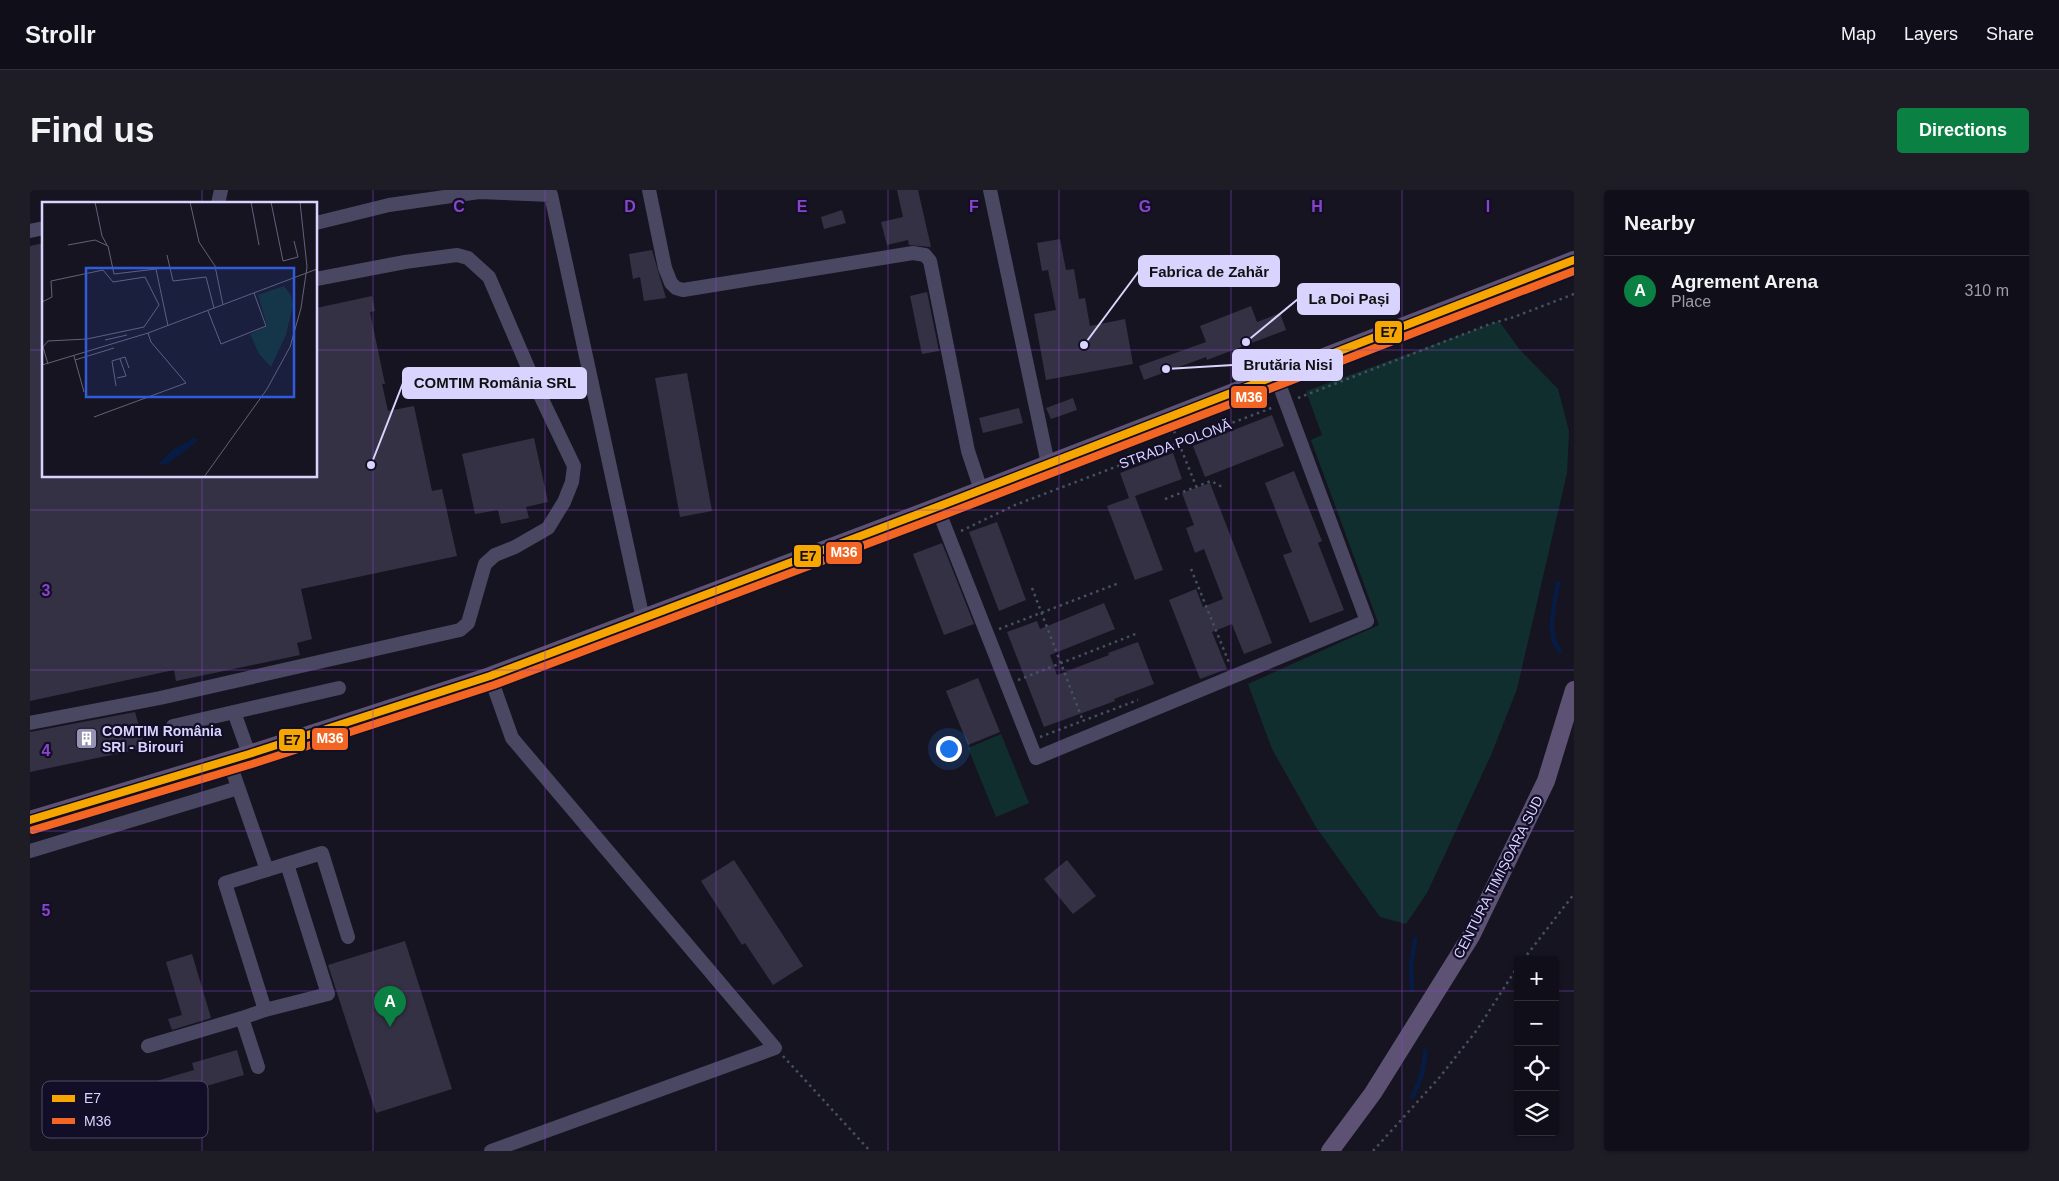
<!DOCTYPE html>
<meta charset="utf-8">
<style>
body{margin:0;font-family:Helvetica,sans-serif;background:#1e1d26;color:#f1f3f6}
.controls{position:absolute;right:15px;bottom:15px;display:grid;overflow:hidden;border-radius:5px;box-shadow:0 1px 4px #0004}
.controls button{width:45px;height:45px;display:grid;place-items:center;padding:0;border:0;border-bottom:1px solid #302f38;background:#100f19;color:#f1f3f6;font:25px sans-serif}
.you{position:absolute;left:918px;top:558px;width:18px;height:18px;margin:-12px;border:4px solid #fff;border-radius:50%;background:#1a73e8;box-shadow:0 0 0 8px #1a73e833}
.badge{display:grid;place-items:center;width:32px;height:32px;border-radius:50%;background:#0b8043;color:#fff;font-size:16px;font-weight:700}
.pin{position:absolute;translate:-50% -41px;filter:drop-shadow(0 1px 2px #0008)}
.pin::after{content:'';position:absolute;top:26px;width:18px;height:15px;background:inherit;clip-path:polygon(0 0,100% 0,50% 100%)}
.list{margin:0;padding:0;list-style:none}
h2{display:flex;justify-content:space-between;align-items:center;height:65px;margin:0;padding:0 20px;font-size:21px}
h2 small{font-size:16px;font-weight:400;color:#9c9ca2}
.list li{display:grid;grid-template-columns:32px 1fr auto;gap:15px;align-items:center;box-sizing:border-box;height:70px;padding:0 20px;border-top:1px solid #302f38}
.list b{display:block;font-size:19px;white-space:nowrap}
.list p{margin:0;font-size:16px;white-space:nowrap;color:#9c9ca2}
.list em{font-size:16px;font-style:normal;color:#9c9ca2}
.icon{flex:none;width:28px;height:28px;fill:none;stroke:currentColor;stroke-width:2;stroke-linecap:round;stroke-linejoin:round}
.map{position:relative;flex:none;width:1544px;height:961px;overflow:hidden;border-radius:5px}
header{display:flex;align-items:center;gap:30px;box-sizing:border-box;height:70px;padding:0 25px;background:#100f19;border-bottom:1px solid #302f38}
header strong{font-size:24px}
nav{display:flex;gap:28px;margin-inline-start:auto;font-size:18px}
.intro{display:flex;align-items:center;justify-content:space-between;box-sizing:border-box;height:120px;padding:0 30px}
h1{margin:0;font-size:35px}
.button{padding:12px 22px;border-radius:5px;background:#0b8043;color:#fff;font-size:18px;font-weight:700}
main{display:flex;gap:30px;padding:0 30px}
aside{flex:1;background:#100f19;border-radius:5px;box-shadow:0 1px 4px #0004}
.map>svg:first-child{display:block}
.green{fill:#112e2f}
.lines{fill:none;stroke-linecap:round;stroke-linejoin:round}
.stream{stroke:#071c44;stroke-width:4.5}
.building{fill:#343144}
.path{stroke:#435162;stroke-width:2.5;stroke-dasharray:2.5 4;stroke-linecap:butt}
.minor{stroke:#494762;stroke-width:14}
.major{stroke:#5d5273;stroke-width:18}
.bus-1-casing{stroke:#120e27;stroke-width:11}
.bus-2-casing{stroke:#120e27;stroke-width:11}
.bus-1{stroke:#f7a600;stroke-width:8}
.bus-2{stroke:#f26522;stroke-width:8}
.grid{fill:none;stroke:#8945c9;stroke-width:1;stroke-opacity:0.55}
.labels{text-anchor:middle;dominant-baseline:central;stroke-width:4.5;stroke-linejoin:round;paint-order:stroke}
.street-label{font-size:14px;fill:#d9d4ff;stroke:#120e27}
.poi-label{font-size:14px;font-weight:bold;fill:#d9d4ff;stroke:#120e27;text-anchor:start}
.inset-road{fill:none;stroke:#64617a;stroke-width:1}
.view{fill:#305bdc;fill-opacity:0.15;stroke:#305bdc;stroke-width:2.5}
.inset-edge{fill:none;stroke:#d9d4ff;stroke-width:2.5}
.key{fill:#120e27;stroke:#4e4968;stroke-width:1}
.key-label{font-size:14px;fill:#d9d4ff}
.grid-label{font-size:16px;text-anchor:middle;font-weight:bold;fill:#8945c9;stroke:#120e27;stroke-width:4.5;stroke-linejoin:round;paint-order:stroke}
.leader{fill:none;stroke:#d9d4ff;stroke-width:2}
.callout-dot{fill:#d9d4ff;stroke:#120e27;stroke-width:2}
.callout{fill:#d9d4ff;stroke:#d9d4ff;stroke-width:2}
.callout-label{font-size:15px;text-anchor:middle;font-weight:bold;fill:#111}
.line-badge{stroke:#120e27;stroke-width:2}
.badge-label{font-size:14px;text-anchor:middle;font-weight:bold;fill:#fff}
.pale-badge-label{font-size:14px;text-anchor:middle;font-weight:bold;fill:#111}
</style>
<header>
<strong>Strollr</strong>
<nav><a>Map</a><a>Layers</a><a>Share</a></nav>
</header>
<div class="intro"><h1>Find us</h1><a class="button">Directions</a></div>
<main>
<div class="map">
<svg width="1544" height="961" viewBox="0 0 1544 961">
<rect width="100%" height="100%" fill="#161421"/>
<!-- green -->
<g class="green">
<path d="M1469,131L1490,160L1528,199L1539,241L1537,283L1487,499L1461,565L1397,703L1376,734L1350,727L1286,637L1242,559L1218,494L1349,435L1281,250L1292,245L1276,201Z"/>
<path d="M971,544L999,613L966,627L938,558Z"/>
</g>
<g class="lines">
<!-- stream -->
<g class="stream">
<path d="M1528,393C1525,413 1515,445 1530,461"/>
<path d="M1382,800L1381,776L1385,749"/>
<path d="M1382,907C1390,891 1395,879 1395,861"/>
</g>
</g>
<!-- building -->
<g class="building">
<path d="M867,0H888L901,57L879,55L878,50L857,55L851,32L873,27Z"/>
<path d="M812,20L816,33L794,39L791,27Z"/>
<path d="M1030,49L1036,80L1044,79L1049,109L1055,108L1060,136L1095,129L1103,174L1016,190L1004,124L1026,120L1018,80L1012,81L1007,53Z"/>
<path d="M14,53V286H286V118L342,106L345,121L340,122L355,194H352L358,221L384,216L402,301L412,299L427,366L271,399L282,449L267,453L270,465L146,491L144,480L0,511V56Z"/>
<path d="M622,60L636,108L614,111L610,87L603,89L599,64Z"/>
<path d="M897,102L909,161L892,164L880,106Z"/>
<path d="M1221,116L1227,132L1250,123L1256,140L1177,170L1176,167L1114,190L1109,176L1176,152L1170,136Z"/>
<path d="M657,183L682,321L650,327L625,188Z"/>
<path d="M1043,208L1047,220L1021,229L1016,218Z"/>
<path d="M989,218L993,233L953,243L949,228Z"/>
<path d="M1242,225L1254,256L1175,287L1163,256Z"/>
<path d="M504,248L518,312L496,317L499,328L471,334L468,320L445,324L432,264Z"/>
<path d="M1143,263L1152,289L1105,306L1133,380L1105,390L1077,316L1099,308L1090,283Z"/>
<path d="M1264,281L1292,351L1288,353L1314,420L1280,433L1253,365L1262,362L1235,293Z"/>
<path d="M1180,293L1242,453L1214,464L1202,434L1182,442L1197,479L1170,489L1139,410L1166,399L1173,417L1193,409L1174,359L1165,363L1156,338L1164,335L1152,303Z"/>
<path d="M967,332L996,410L969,421L939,342Z"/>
<path d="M912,353L944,434L914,445L883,364Z"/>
<path d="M1074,413L1085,439L1020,465L1027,485L1079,465L1078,463L1108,452L1124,494L1084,509L1085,511L1014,537L977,442L1007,431L1010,439Z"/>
<path d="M948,488L970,542L938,555L916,501Z"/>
<path d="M105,522L115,558L0,582V542Z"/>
<path d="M704,670L773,776L743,795L715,753L712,755L671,691Z"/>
<path d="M1037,670L1066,706L1043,724L1014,689Z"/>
<path d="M375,751L422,899L346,923L298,775Z"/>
<path d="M162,764L181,828L142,840L138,829L152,825L136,772Z"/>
<path d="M207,860L214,885L129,910L123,892L164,880L162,873Z"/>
</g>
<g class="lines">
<!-- path -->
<g class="path">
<path d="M1268,208L1460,134L1484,127L1544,104"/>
<path d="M1144,241L1166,296"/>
<path d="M1135,309L1181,291L1194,298"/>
<path d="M931,341L985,315L1244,217"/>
<path d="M1161,379L1200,475"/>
<path d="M1002,398L1053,531"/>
<path d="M969,439L1089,393"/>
<path d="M988,490L1108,443"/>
<path d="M1010,547L1108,510"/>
<path d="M1493,770L1544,704"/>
<path d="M753,866L840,961"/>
<path d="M1343,961L1409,888L1447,840L1488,776"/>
</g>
<!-- minor -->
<g class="minor">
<path d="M619,0L635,78L641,93L646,98L653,100L883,63L895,65L900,71L938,261L951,300"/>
<path d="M960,0L1018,274"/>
<path d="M188,14L191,0"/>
<path d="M286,33L359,15L449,2L521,5L613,429"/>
<path d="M0,41L14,38"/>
<path d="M907,317L1006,568L1337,431L1246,186"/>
<path d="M460,486L482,548L745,858L461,961"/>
<path d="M204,522L219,564"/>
<path d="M0,533L130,508L430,440L438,433L455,374L465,365L485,357L518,338L534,312L542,292L544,276L509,203L459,87L438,68L427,65L375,72L286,89"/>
<path d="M143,536L309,498"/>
<path d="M199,571L237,680"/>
<path d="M0,661L208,598"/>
<path d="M235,820L298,804L257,674"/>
<path d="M118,856L212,828"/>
<path d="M228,877L212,828L235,820L195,693L292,663L318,747"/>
</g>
<!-- major -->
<g class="major">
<path d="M0,630L219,564L460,486L907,317L1544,70"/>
<path d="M1300,961L1343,903L1441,746L1516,591L1544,500"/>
</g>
<defs>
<path id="bus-1" d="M0,630L219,564L460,486L907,317L1544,70"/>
<path id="bus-2" d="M3,640L222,574L464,495L911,326L1544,81"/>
</defs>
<!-- bus-1 casing -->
<use href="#bus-1" class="bus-1-casing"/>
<!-- bus-2 casing -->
<use href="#bus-2" class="bus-2-casing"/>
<!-- bus-1 -->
<use href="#bus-1" class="bus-1"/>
<!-- bus-2 -->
<use href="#bus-2" class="bus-2"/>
</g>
<!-- grid -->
<path class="grid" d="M172,0V14M343,0V961M515,0V961M686,0V961M858,0V961M1029,0V961M1201,0V961M1372,0V961M0,160H14M286,160H1544M172,286V961M0,320H1544M0,480H1544M0,641H1544M0,801H1488M1525,801H1544"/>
<!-- icons -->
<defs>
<symbol id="building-square" viewBox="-11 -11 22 22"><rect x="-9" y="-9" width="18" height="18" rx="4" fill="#9591b1" stroke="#120e27"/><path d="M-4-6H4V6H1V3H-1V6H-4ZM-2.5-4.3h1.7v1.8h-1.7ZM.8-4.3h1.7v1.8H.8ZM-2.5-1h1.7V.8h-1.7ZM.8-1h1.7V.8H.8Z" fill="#fff"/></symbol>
</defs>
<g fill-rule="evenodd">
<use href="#building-square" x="44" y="536" width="25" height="25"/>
</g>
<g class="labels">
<!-- street labels -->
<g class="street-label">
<text transform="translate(1145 254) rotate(-20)">STRADA POLONĂ</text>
<text transform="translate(1468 687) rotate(-63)">CENTURA TIMIȘOARA SUD</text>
</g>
<!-- poi labels -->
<g class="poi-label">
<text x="72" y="541">COMTIM România<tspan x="72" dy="16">SRI - Birouri</tspan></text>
</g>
</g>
<!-- overview -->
<g transform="translate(12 12)">
<rect width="275" height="275" fill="#161421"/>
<path d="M242,84L249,93L251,104L244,133L229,165L217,152L208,132L225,124L216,93Z" fill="#112e2f"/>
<path d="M152,236L156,238L143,249L125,262L115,263L132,247Z" fill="#071c44"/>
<path class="inset-road" d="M53,0L60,34L65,43M148,0L157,40L173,64L181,103M209,0L217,43M229,0L241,59L256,55L252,39M26,43L53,38L66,44L72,72L114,67L126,124M125,53L131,79L164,75L172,106M0,100L10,95L9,79L61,68L71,80L103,75L117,103L102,125L45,137L6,139L1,145L6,162M166,109L179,142L224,124L212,91M63,138L85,133M32,154L42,190M33,158L72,146M0,163L106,131L275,67M75,176L84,174L78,157M74,184L70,159L83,155L87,166M52,215L144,181L109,140L106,131M162,275L225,187L248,145L259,106L265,65L258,0"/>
<path class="view" d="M44,66H252V195H44Z"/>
<rect width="275" height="275" class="inset-edge"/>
</g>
<!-- legend -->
<rect x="12" y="891" width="166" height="57" rx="8" class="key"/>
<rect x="22" y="905" width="23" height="7" fill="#f7a600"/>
<rect x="22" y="928" width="23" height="6" fill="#f26522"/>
<g class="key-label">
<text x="54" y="913">E7</text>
<text x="54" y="936">M36</text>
</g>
<g class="grid-label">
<text x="429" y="22">C</text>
<text x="600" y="22">D</text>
<text x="772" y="22">E</text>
<text x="944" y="22">F</text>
<text x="1115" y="22">G</text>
<text x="1287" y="22">H</text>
<text x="1458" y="22">I</text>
<text x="16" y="406">3</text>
<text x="16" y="566">4</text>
<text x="16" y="726">5</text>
</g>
<!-- callouts -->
<path class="leader" d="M1054 155L1109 81M1216 152L1268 109M1136 179L1203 175M341 275L373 193"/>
<g class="callout-dot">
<circle cx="1054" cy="155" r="5"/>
<circle cx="1216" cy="152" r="5"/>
<circle cx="1136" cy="179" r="5"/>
<circle cx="341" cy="275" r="5"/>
</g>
<g class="callout">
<rect x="1109" y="66" width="140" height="30" rx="5"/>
<rect x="1268" y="94" width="101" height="30" rx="5"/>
<rect x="1203" y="160" width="109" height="30" rx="5"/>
<rect x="373" y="178" width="183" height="30" rx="5"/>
</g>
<g class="callout-label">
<text x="1179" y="87">Fabrica de Zahăr</text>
<text x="1319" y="114">La Doi Pași</text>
<text x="1258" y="180">Brutăria Nisi</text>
<text x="465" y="198">COMTIM România SRL</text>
</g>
<g class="line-badge">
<rect x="1344" y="130" width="29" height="24" rx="5" fill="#f7a600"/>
<rect x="1200" y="195" width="38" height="24" rx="5" fill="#f26522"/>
<rect x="795" y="351" width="38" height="24" rx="5" fill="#f26522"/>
<rect x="763" y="354" width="29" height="24" rx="5" fill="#f7a600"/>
<rect x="281" y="537" width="38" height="24" rx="5" fill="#f26522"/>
<rect x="248" y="538" width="28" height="24" rx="5" fill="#f7a600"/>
</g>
<g class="badge-label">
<text x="1219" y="212">M36</text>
<text x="814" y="367">M36</text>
<text x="300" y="553">M36</text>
</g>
<g class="pale-badge-label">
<text x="1359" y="147">E7</text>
<text x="778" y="371">E7</text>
<text x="262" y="555">E7</text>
</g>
</svg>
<div class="controls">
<button>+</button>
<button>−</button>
<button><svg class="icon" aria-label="locate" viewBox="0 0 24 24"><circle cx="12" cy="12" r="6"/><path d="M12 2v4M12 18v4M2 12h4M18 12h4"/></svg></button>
<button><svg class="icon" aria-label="layers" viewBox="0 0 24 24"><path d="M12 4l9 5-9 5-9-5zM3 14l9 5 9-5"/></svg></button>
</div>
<div class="you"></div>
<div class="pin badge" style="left:360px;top:837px">A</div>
</div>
<aside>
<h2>Nearby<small></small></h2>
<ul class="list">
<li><span class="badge">A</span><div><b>Agrement Arena</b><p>Place</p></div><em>310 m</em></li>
</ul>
</aside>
</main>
